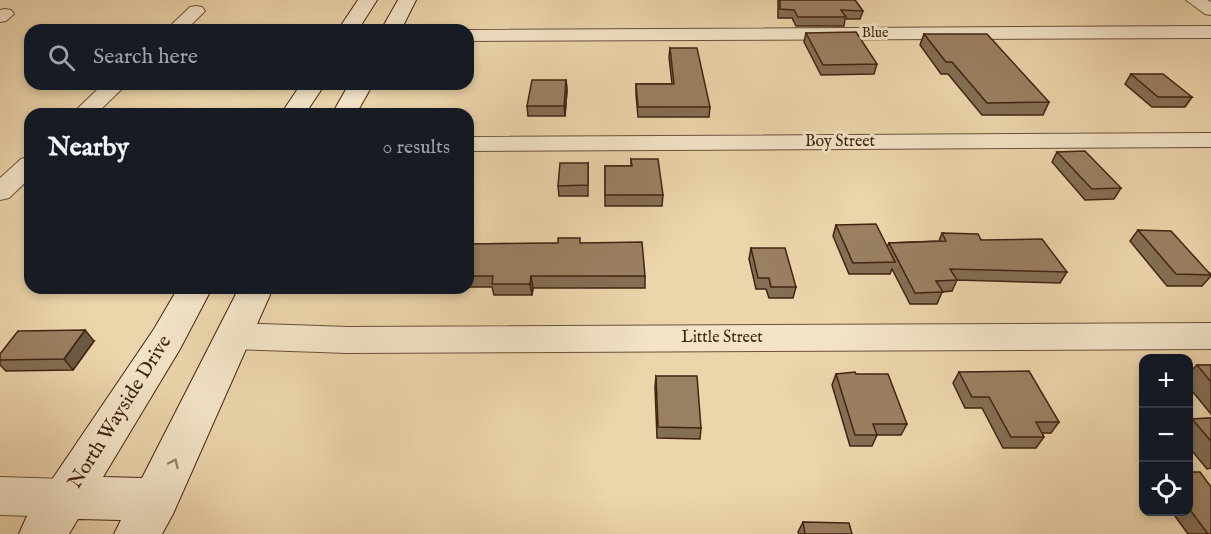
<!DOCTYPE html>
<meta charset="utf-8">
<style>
body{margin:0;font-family:"IM FELL English",serif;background:#20242c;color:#f1f3f6}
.controls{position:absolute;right:18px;bottom:18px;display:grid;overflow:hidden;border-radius:12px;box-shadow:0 3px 9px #0003}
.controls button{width:54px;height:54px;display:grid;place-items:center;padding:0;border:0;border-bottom:2px solid #363941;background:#171b24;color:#f1f3f6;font:30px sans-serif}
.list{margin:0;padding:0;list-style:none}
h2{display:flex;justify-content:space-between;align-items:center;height:78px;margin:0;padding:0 24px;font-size:26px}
h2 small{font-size:20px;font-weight:400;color:#9ea1a6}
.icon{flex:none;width:33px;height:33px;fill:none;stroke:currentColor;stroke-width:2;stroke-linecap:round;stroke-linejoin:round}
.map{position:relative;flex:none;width:1211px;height:534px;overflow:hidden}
.search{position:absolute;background:#171b24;box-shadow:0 3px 9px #0003;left:24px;top:24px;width:450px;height:66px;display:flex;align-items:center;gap:15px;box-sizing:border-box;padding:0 21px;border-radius:18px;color:#9ea1a6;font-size:22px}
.panel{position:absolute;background:#171b24;box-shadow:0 3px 9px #0003;left:24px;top:108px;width:450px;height:186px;border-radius:18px}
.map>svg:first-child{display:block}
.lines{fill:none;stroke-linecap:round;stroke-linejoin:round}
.minor-casing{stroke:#6c5039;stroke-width:2}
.secondary-casing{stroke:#422313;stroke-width:2}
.minor{fill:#f3e4c8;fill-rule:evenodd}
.secondary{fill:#f3e4c8;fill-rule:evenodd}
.wall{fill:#846e54;stroke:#422313;stroke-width:1.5}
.shaded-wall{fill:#6c5a45;stroke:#422313;stroke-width:1.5}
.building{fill:#9a8062;stroke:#422313;stroke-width:1.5}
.oneway{stroke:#9a846e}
.labels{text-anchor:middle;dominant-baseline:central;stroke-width:6;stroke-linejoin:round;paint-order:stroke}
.far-street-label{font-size:14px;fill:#422313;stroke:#f3e4c8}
.street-label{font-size:16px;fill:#422313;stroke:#f3e4c8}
.near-street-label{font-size:20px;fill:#422313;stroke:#f3e4c8}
</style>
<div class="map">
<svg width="1211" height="534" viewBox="0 0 1211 534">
<rect width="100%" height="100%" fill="#ecd5ab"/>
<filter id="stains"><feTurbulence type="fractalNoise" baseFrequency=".00333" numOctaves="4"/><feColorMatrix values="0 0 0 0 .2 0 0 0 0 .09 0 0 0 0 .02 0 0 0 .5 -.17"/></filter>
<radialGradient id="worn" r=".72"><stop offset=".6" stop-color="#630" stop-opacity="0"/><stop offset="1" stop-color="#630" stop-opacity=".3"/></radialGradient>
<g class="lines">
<defs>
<g id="minor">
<path d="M1186,0H1207L1211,2V15L1205,14Z"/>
<path d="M196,6L202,7L205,11L186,30H166L190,7Z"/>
<path d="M5,9L11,10L14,14L6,21L0,22V10Z"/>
<path d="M1211,26V38L468,41V30H465Z"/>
<path d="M103,84H127L96,114H72Z"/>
<path d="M1211,133V147L468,151V137Z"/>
<path d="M30,156V178L9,198L0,200V178L21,159Z"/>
<path d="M232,323L348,327L1211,323V349L348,353L232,349L220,345L215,336L220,327Z"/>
<path d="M0,477L66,479L81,484L87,498L81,512L66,517L0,515Z"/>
</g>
<g id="secondary">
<path d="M358,0H377L358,30H338Z"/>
<path d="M398,0H416L401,30H381Z"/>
<path d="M301,84H325L305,114H281Z"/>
<path d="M349,84H373L356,114H332Z"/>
<path d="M178,288H212L180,349L103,477L142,478L239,288H273L173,514L162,534H114L121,520L78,519L69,534H19L26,518L154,329Z"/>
</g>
</defs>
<!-- minor casing -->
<use href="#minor" class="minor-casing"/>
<!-- secondary casing -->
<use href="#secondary" class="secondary-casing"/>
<!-- minor -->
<use href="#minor" class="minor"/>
<!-- secondary -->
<use href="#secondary" class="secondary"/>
</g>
<!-- wall -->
<g class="wall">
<path d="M778,0H855L863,11L860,19H845L844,26H796L792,18H778Z"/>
<path d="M806,33L877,64L874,74L821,75L804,42Z"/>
<path d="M924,34L1049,102L1043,115H982L948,74H941L920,45Z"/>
<path d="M670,48L710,107L709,117H638L636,94V84H672L669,57Z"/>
<path d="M1131,74L1192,97L1185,107H1152L1125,84Z"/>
<path d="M566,80L567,90L565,116H528L527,106Z"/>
<path d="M1057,152L1121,188L1114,199L1085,200L1052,162Z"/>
<path d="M631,159L663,195L662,206H605V166H631Z"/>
<path d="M588,163V196H559L558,186Z"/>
<path d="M836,225L887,247L889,243L939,241L942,233L981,240L1067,272L1060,283L957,280L952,291L942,292L937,304H910L892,269L890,274H849L833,236Z"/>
<path d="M1138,230L1211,274V276L1202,286H1167L1130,241Z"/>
<path d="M580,243L645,276V288H533L532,295H494L492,287H468V244Z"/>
<path d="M751,248L796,287L793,298H769L766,289H756L749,259Z"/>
<path d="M94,341L73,370L6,371L0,365V354Z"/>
<path d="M1197,365H1211V414L1188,386V374Z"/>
<path d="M959,372L1059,422L1051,433H1042L1044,437L1036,448H1003L982,408H965L953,383Z"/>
<path d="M836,374H856L907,424L901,435H877L872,446H850L832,385Z"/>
<path d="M656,376L701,428L700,439L657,438L655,387Z"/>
<path d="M1211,418V468L1207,469L1188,446V422L1192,419Z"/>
<path d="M1188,472L1211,534H1188L1172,512H1188Z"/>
<path d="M803,522L852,534H799L798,532Z"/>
</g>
<!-- shaded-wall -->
<g class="shaded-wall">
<path d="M566,80L567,90L565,116L564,106Z"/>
<path d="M531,276L533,288L532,295L530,284Z"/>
<path d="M85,330L94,341L73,370L64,359Z"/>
</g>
<!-- building -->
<g class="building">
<path d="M780,0H855L863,11L841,10L846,17H798L794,10L780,9Z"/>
<path d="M856,32L877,64L823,65L806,33Z"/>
<path d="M924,34H987L1049,102L987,103L952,62H946Z"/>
<path d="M670,48H697L710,107H638L636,84H674Z"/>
<path d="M1131,74H1163L1192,97H1158Z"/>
<path d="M532,80H566L564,106H527Z"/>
<path d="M1085,151L1121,188L1092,189L1057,152Z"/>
<path d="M631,159H658L663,195H605V166H632Z"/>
<path d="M560,163H588V185L558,186Z"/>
<path d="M876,224L895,262L853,263L836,225Z"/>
<path d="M1138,230L1171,231L1211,275L1176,274Z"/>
<path d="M942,233L978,234L981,240L1042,239L1067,272L950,269L957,280L936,281L943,292L915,293L889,243L946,241Z"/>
<path d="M558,238H580V243L642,242L645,276H531L530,284H492L493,276H468V244L558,243Z"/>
<path d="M751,248H785L796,287H771L769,278H758Z"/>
<path d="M85,330L64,359L0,360V354L18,331Z"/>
<path d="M1197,365H1211V382Z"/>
<path d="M1029,371L1059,422H1036L1044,437H1011L989,397H972L959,372Z"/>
<path d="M855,372L856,374H888L907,424H873L877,435H855L836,374Z"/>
<path d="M656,376H697L701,428L658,427Z"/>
<path d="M1211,418V441L1192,419Z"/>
<path d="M1188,472H1200L1211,487V534H1208L1188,507Z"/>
<path d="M803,522L849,523L852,534H805Z"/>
</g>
<!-- one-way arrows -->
<defs><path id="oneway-chevron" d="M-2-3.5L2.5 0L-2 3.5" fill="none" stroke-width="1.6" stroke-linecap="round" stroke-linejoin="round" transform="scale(1.5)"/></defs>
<use class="oneway" href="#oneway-chevron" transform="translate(174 463) rotate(-65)"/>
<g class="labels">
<!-- far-street labels -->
<g class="far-street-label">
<text x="875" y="33">Blue</text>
</g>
<!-- street labels -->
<g class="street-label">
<text x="840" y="142">Boy Street</text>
<text x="722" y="338">Little Street</text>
</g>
<!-- near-street labels -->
<g class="near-street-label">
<text transform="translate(120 412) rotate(-58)">North Wayside Drive</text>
</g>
</g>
<rect width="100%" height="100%" filter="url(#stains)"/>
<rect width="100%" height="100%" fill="url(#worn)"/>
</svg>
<div class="controls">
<button>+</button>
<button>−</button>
<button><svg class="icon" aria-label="locate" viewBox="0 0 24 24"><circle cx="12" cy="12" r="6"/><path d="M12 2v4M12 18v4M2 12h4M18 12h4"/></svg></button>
</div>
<div class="search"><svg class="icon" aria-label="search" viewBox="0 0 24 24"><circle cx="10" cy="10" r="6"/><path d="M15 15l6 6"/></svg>Search here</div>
<section class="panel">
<h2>Nearby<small>0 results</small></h2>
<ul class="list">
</ul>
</section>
</div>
